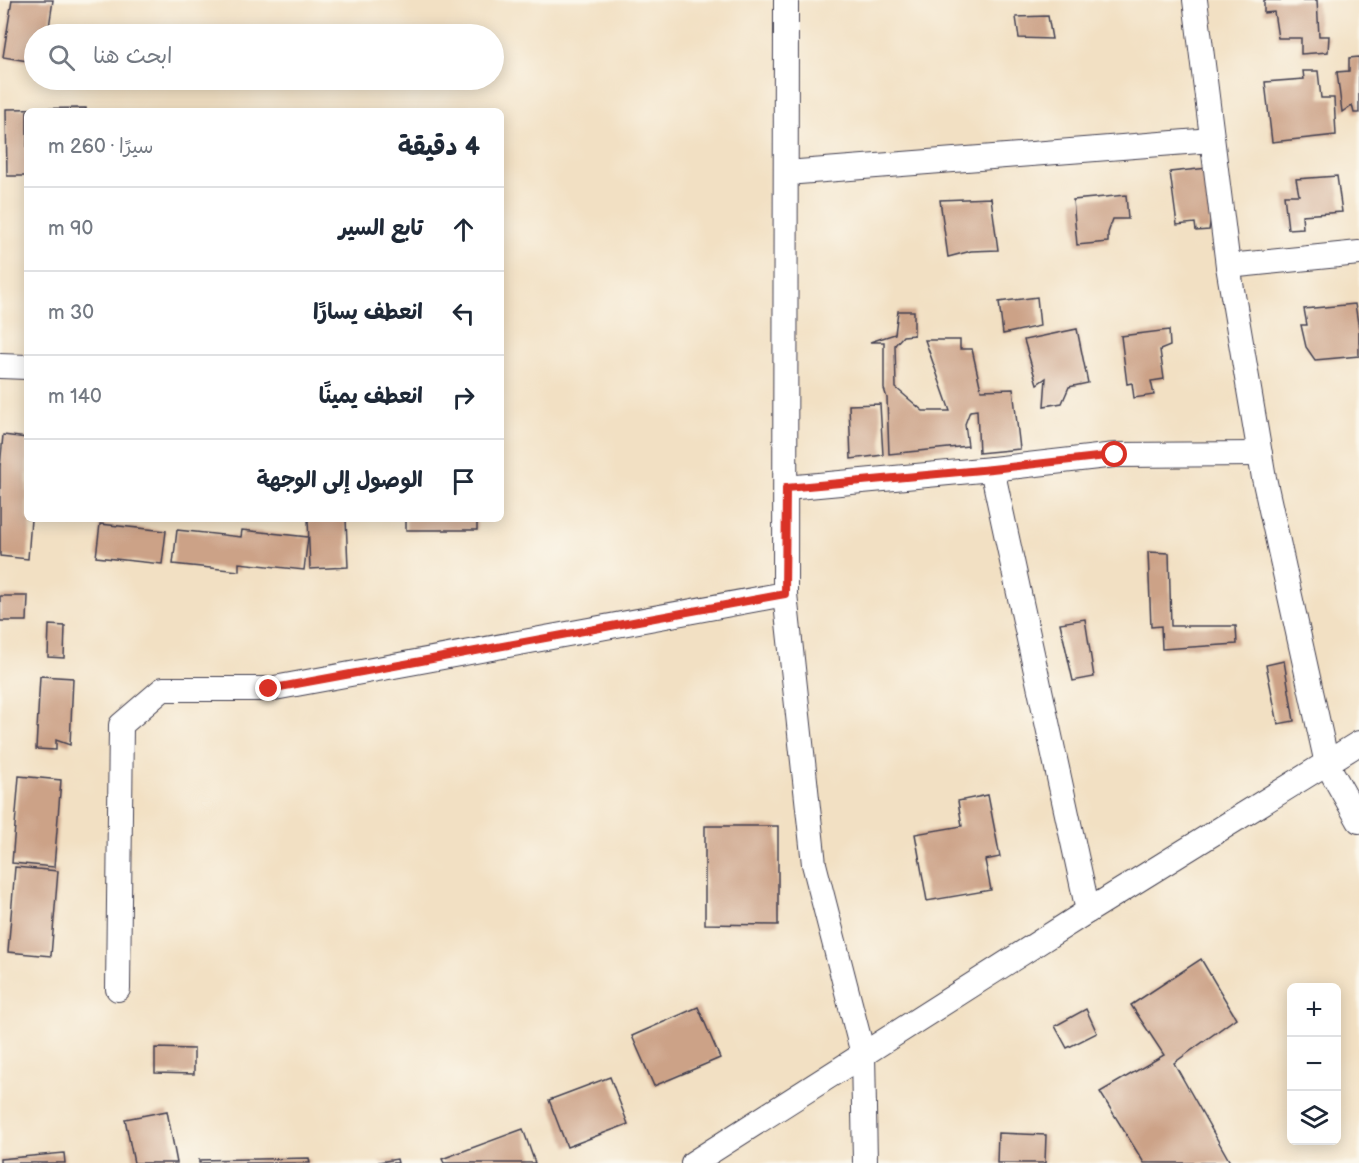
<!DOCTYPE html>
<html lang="ar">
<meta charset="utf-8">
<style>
body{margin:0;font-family:"Balsamiq Sans","Playpen Sans Arabic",sans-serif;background:#f6f6f7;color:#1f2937;direction:rtl}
.controls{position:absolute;right:18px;bottom:18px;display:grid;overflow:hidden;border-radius:9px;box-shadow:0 3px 15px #0003}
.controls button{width:54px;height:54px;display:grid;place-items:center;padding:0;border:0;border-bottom:2px solid #e0e1e3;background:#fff;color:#1f2937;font:30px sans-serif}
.stop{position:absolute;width:18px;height:18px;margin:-14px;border:4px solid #d93025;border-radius:50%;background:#fff}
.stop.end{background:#d93025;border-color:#fff;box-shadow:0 2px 6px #0008}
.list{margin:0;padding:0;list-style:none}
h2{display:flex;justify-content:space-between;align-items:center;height:78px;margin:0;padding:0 24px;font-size:26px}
h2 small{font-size:20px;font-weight:400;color:#747a83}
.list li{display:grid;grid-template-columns:39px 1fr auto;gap:18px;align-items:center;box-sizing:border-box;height:84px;padding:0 24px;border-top:2px solid #e0e1e3}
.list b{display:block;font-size:22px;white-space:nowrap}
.list em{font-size:20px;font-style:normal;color:#747a83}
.icon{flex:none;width:33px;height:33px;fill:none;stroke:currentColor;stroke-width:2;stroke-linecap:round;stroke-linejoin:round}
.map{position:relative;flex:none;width:1359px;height:1163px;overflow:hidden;direction:ltr}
.search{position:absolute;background:#fff;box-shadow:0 3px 15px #0003;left:24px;top:24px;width:480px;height:66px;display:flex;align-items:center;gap:15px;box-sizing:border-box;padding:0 21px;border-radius:33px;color:#747a83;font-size:22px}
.panel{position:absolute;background:#fff;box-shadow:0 3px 15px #0003;left:24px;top:108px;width:480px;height:414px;border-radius:9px;direction:rtl}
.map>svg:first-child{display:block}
.building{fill:#cca287}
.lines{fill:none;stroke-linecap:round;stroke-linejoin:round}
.minor-casing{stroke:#413e4f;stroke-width:26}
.minor{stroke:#fff;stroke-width:24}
.route{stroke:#d93025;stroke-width:8}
</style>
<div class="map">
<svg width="1359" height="1163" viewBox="0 0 1359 1163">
<rect width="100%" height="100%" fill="#fbf7ec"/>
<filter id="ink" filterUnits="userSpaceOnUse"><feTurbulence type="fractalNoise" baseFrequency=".0167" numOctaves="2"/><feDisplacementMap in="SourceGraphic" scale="12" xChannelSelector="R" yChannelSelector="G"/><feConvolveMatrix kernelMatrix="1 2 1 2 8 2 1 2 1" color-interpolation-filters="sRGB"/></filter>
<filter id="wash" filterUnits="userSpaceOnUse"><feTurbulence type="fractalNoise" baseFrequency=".008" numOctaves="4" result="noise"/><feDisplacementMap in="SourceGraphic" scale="24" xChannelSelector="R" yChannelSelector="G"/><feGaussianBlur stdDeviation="1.35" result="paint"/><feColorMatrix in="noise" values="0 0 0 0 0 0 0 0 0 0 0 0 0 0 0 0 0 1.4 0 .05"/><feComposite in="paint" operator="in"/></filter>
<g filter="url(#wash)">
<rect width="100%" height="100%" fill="#f2e0c3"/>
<g id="blocks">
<!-- building -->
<g class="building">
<path d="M12,0H53L48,34H34V62L3,57Z"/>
<path d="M1264,0H1317L1319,36H1329L1328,52L1301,54V38H1278L1274,12L1264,13Z"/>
<path d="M1048,16L1052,39L1019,38L1016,17Z"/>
<path d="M1359,57V113H1354L1352,105L1342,112L1337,72L1349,71V58Z"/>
<path d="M1303,71H1318L1321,98H1334L1336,135L1272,142L1265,82L1304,79Z"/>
<path d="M86,108V111H27V176H7L6,109Z"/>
<path d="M1208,168L1214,195L1209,230L1196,231L1195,223L1177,225L1170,172Z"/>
<path d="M1337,176L1342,212L1302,215L1303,228L1288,229L1284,195H1299L1296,179Z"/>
<path d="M1126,195L1128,219H1113L1108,233V242L1077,245L1073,200Z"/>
<path d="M991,198L998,250L971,251L948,257L940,200Z"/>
<path d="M1037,297L1040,326L1003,334L999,302Z"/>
<path d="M1355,304L1359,330V356L1315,360L1306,347L1301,325H1307L1304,309Z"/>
<path d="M898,311H914V335L903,336L895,345L896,388L923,411H950L925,340H960V349H972L981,390L1013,389L1020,449L979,453L977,410L970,411L965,424L968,446L889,454L887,398L884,389V342H870L895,334Z"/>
<path d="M1077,329L1088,383L1069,387L1062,403L1044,406L1046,378L1037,384L1024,340Z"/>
<path d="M1169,330L1170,346L1160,350L1164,379L1151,381L1154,395L1134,398L1132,383L1127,384L1121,336Z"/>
<path d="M880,404L883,455L851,459L849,405Z"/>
<path d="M3,435L27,438V519H31L28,559L0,556V467Z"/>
<path d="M308,519H346L348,567L310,569Z"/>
<rect x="406" y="519" width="71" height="11"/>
<path d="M100,524L166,531L162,564L96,557Z"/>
<path d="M177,530L241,537L242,530L308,537L304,570L239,563V571L173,564Z"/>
<path d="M1148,552L1169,553L1171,626H1236L1237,644L1162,649L1161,626L1151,627Z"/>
<path d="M0,596H28L27,621H0Z"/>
<path d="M1085,619L1094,677L1073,681L1060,623Z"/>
<path d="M49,625L65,626L64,658L48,657Z"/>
<path d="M1284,661L1294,721L1278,724L1266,665Z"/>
<path d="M40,676L73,678L70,745L56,740V750L36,749Z"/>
<path d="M19,776L61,780L54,867L12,863Z"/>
<path d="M988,795L1000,857L985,860L991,890L927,901L915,834L962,826L958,801Z"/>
<path d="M705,826H778V925L705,924Z"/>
<path d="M15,867L58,871L51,956L8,952Z"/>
<path d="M1201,959L1236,1018L1174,1063L1230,1162L1226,1163H1144L1100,1092L1164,1055L1131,1005Z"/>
<path d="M698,1007L720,1058L654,1086L632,1036Z"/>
<path d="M1086,1009L1097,1033L1067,1048L1055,1026Z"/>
<path d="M155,1048L194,1049V1074L155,1073Z"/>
<path d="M610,1077L628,1124L567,1147L549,1100Z"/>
<path d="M167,1111L177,1163H134L125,1119Z"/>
<path d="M523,1129L535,1163H444L442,1159Z"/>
<path d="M998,1133L1046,1135L1045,1163H997Z"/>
<path d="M64,1153L65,1163H0V1159Z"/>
<path d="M309,1158L310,1163H199V1160Z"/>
<path d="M397,1159L398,1163H379V1162Z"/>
</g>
</g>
</g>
<g filter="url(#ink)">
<use href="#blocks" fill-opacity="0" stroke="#413e4f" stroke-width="1.5"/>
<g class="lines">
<defs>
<g id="minor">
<path d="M786,0L785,594L814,864L863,1054L865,1163"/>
<path d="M1195,0L1228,266L1264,478L1327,764L1359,821"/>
<path d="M786,173L1212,140"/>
<path d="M1228,266L1359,253"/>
<path d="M0,366L27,367"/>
<path d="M992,469L1088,911"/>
<path d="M786,488L992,469L1115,455L1260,454"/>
<path d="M118,989L121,725L163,689H269L785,594"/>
<path d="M693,1163L1088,911L1359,743"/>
</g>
</defs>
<!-- minor casing -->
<use href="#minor" class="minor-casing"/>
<!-- minor -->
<use href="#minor" class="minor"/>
</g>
</g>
<g class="lines" filter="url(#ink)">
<!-- route -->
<path class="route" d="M269,689L785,594L786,488L992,469L1115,455"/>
</g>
</svg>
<div class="controls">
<button>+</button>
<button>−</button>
<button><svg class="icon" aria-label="layers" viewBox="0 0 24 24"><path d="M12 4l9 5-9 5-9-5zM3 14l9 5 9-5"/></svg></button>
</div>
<div class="stop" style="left:1115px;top:455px"></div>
<div class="stop end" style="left:269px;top:689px"></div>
<div class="search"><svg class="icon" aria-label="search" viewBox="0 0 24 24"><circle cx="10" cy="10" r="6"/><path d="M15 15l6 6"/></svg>ابحث هنا</div>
<section class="panel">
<h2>4 دقيقة<small>سيرًا · 260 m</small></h2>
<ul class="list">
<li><svg class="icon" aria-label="ahead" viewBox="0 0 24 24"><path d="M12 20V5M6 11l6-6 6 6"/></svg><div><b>تابع السير</b></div><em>90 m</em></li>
<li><svg class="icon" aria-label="left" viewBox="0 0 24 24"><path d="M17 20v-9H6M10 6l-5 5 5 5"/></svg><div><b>انعطف يسارًا</b></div><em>30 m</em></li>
<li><svg class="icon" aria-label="right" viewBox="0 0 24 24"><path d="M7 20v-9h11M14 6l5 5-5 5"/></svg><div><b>انعطف يمينًا</b></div><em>140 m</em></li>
<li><svg class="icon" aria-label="arrive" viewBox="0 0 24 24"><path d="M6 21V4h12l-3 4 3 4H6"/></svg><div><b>الوصول إلى الوجهة</b></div></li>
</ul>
</section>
</div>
